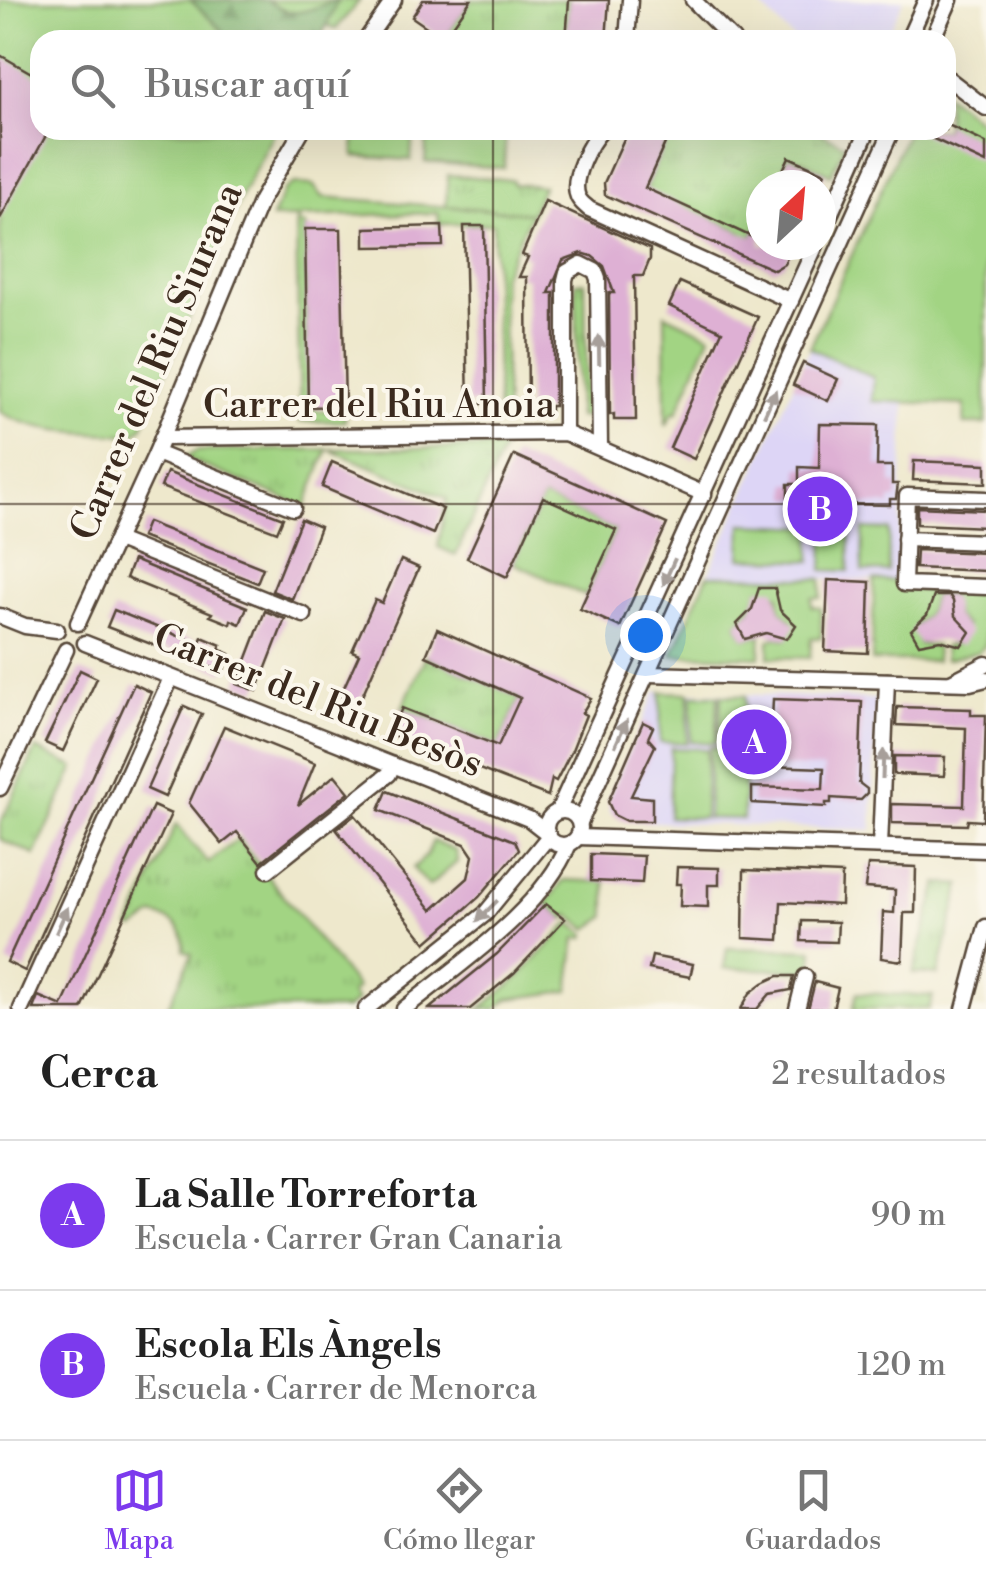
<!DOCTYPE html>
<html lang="es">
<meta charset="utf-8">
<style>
body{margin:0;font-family:"Libre Bodoni",serif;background:#f2f2f2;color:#222}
.compass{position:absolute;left:746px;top:170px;width:90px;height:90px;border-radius:50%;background:#fff;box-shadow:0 10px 40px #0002;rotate:26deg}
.you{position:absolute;left:645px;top:635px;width:35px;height:35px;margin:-25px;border:8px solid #fff;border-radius:50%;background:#1a73e8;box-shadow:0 0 0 15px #1a73e833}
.badge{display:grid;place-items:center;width:65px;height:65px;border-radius:50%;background:#7c3aed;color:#fff;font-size:32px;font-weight:700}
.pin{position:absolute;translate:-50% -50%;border:5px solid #fff;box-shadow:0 2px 10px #0006}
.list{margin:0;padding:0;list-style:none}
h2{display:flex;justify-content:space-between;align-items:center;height:130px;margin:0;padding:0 40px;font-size:42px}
h2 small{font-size:32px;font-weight:400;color:#767676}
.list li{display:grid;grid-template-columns:65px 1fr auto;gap:30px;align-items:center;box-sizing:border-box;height:150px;padding:0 40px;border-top:2px solid #e0e0e0}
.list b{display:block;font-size:38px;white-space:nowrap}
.list p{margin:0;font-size:32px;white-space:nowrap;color:#767676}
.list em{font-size:32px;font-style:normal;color:#767676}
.icon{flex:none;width:55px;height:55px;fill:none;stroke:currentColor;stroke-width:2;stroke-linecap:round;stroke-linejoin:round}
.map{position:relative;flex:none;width:986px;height:1009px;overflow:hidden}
.search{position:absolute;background:#fff;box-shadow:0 10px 40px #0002;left:30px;right:30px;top:30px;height:110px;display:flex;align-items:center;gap:25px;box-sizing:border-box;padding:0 35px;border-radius:30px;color:#767676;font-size:38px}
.sheet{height:430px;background:#fff}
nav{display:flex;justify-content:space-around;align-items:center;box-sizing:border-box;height:140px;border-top:2px solid #e0e0e0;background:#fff;font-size:28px;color:#767676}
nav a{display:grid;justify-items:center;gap:5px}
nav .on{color:#7c3aed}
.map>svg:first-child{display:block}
.built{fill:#ddd5f6}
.green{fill:#a2d483;stroke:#6e7f50;stroke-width:2.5}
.forest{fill:url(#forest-firs);stroke:#5e7048;stroke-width:2.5}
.park{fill:url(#park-tufts);stroke:#6e7f50;stroke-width:2.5}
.building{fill:#deb0d4}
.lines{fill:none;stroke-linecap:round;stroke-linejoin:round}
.minor-casing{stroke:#564638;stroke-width:19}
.minor{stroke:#fff;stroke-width:14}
.oneway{fill:#a79f9a}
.grid{fill:none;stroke:#3b2a1e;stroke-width:2.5;stroke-opacity:0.55}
.labels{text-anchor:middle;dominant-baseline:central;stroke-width:8;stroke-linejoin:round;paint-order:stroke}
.street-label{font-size:38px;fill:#3b2a1e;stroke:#fbf7ec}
</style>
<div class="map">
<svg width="986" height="1009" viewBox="0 0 986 1009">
<defs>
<pattern id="forest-firs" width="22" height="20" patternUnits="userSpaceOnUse" patternTransform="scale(2.5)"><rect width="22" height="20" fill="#81b671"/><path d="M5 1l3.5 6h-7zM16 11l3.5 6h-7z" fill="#6b945c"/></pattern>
<pattern id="park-tufts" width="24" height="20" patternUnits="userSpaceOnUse" patternTransform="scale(2.5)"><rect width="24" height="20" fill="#a2d483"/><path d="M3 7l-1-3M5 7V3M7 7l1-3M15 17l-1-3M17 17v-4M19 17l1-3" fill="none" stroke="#8cb671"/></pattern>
</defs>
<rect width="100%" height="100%" fill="#fbf7ec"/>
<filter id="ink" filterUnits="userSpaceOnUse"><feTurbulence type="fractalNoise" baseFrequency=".01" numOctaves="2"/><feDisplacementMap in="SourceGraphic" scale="20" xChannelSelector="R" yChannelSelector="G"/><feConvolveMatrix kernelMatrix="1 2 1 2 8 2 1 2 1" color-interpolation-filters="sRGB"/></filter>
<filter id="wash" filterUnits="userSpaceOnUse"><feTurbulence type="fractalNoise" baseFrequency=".0048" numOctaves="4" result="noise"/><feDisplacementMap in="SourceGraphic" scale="40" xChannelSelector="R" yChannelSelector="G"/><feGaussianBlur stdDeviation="2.25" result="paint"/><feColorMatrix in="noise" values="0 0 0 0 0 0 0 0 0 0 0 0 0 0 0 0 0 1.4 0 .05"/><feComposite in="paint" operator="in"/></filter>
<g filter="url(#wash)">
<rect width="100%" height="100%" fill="#eee8cc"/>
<!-- built -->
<g class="built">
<path d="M755,0H904L885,40H795Z"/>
<path d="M810,348L874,378L872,401L905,402L898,581L748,577L672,655Z"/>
<path d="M656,691L876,699L872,830L626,821L614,815L609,810V796Z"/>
</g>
<!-- green -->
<g class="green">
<path d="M0,0H360L336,29L327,25L322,35L314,40H40V130H276L242,195L142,428L132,435C86,432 41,435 0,412Z"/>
<path d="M946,94L986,126V424H964L965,405L872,401L874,378L810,348L908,130H946Z"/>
<path d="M355,130H413L411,160L354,156Z"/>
<path d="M427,130H506L504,168L425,162Z"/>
<path d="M294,184L313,185L323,197L531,213L502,276L506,417L498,418L493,224H439L438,213L299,217V224L305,225L308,407L310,411L345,410V421L300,422L296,218H272L284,190Z"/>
<path d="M665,314L710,335L677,413L673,412L666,426Z"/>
<path d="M543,497L616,530L586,596L513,563Z"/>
<path d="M742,524L812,527L811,561L741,558Z"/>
<path d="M825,527L850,528L849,571L823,570Z"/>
<path d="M863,529L889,530L888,572L862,571Z"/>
<path d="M708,575L822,579L821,598H812V607L821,608V638H811L810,658L769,657V640L775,637L787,639L791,620L780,610L779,595L760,588L752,609L737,624L745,638L761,635L760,657L672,655Z"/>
<path d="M874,580L898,581V589L986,592V645L978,652L945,660L944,647L955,644L966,626L955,616L950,595H934L927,615L916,624L919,644L936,646V661H872Z"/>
<path d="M661,692L689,693L687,743L660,742Z"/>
<path d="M692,695H718L716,743L691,742Z"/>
<path d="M721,695L746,696L745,744L719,743Z"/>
<path d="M710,747L746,748L743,819L708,818Z"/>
<path d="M671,748L707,749L704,818L669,817Z"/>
<path d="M433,841L456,851L457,862L429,886L413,868L426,856Z"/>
<path d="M564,880L606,882V917L588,929L569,915L565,919L546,904Z"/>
<path d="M570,923L586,934L585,938H576L569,991L508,999L495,1009H480L516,980Z"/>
<path d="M727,948L813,950L812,971L724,968Z"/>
</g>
<!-- forest -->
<path class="forest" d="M190,0H267C296,24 310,7 338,0L322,35L314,40H232Z"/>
<!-- park -->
<g class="park">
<path d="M471,0H569L566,40L444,39Z"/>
<path d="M671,130H815L845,145L831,175L803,161L788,157L776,185H761V218L751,239L738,230L644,191Z"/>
<path d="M448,175L513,180V184L543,186L531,213L446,206Z"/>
<path d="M576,282H585L587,417H578Z"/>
<path d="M504,447L456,555L438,547L447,498L328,449L305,507L184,458L197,451Z"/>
<path d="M426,656L520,698L498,746L402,708Z"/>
<path d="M36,749L75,767L35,855L0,839V824Z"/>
<path d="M176,824L208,863L238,839L357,988L351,994L357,1001L346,1009H167L192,954L184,950C186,928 174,920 154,915L134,929L130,927Z"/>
<path d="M938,883L961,885L938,975L913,973Z"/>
<path d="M857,993L933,996L929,1009H853Z"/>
</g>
<g id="blocks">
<!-- building -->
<g class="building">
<path d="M423,0H471L444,39L412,17Z"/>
<path d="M569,0H609L606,40H566Z"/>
<path d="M0,55L40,78V130H49L0,219Z"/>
<path d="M946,124L986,143V163L914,130H946Z"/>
<path d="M628,130H671L645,188L752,237L761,218V245H793L784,264L774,270L605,195L604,183Z"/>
<path d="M789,157L825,173L820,185H776Z"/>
<path d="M545,201L650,249V259L643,276H634L636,420H614V414L610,415L609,293H614L604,266L592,256L582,253L563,260L549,293H554V406H550V411H528L527,277H519L528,257L522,255Z"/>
<path d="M442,226L443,246L365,247V228Z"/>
<path d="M464,226H484L487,404H468Z"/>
<path d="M305,229H341L345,406L308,407Z"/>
<path d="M680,282L758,317L694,459L670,448L722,331L669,306Z"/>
<path d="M803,363L838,379L828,401L793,385Z"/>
<path d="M820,424L878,425L877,466H892V484H898L896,499H890V505L841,504L840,518H822L821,499L788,498V484H799V467L819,468Z"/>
<path d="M514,455L667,524L620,627L580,609L616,530L543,497L507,577L467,558Z"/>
<path d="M914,461L986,464V483L913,480Z"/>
<path d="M332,462L443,509L433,534L322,487Z"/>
<path d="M167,472L283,518L277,532L161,487Z"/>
<path d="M917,507L986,510V527L917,524Z"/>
<path d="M301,519L320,527L292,599L272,591Z"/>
<path d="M147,522L263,568L257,583L141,537Z"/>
<path d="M916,550L986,553V571L915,568Z"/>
<path d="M133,560L247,607L240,624L231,620L230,624L210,616L212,613L126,578Z"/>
<path d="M401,560L419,568L358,705L340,696L359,654L352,651L375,600L382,603Z"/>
<path d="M828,580L870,582L868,653L825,651Z"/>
<path d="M759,588H775L780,610L796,625L787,639L766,633L745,639L737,624L752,609Z"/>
<path d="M934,596H950L953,601L955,616L970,632L961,646L940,640L919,644L911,630L927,615Z"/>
<path d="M114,610L181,637L200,642L202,637L221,645L219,649L230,654L223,672L107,627Z"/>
<path d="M265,611L285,619L257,691L237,684Z"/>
<path d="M437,629L591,698L582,713L586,715L572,750L556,781L552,779L548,796L390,734L402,708L498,746L520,698L426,656Z"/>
<path d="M80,670L97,678L63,751L45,743Z"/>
<path d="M134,684L151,692L25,971L7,962Z"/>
<path d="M773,699L862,702L859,783L867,789V794L861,800L831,798V803H826V807L752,803V787L823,789L824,768L767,766L769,737H754L755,720L772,721Z"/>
<path d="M184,706L202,714L165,797L147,789Z"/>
<path d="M897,707L971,709V715H986L983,821L968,820L967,825L892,823V804L964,806L966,728L896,725Z"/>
<path d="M643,722L653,727L648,738L655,746L631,796L652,798V821H626L614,815L608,802Z"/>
<path d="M224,726L315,763L298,805L335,775L349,792L261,862L237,832L222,844L189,803Z"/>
<path d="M894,756L945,757L944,776L894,774Z"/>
<path d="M387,791L515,841L519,850L479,897L426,943L336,829L355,815L432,910L468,878L473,856L465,844L379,810Z"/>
<path d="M153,806L171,814L82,1009H33L38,996L62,1006Z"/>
<path d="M591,854L644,856L642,883L591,881Z"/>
<path d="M868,865L916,867L915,913H904L902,961L881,958L883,912L894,913L895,890L865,888Z"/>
<path d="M677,867L719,868V885H708V907L680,906L681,884H676Z"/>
<path d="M744,870L842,874L841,905L781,902L779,940L743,938Z"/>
<path d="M546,904L565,919L514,973L470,1009H429L497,954Z"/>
<path d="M802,921L838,922L837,942L801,941Z"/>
<path d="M652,956L693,964L690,977L649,969Z"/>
<path d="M778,976H794L791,990L770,994L757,1009H741L750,993L763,983Z"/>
<path d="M815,982L838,988L833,1009H808Z"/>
</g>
</g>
</g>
<g filter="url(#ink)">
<use href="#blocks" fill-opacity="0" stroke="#564638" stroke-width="2.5"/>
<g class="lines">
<defs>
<g id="minor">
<path d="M693,0L733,40"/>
<path d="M366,40L394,0"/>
<path d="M627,40L630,0"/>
<path d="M908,40L926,0"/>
<path d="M932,40L950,0"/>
<path d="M946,77L986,108"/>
<path d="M602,130C590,142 570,179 578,197C580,202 585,205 589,209L791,301"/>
<path d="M821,235L868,130"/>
<path d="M565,433V280L567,272L581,264L595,271L598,279L600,447"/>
<path d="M162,438L565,433L704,494"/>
<path d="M156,453L293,508"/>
<path d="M986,499L907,496L904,584L986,587"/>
<path d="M905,539L986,542"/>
<path d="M117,540L304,615"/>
<path d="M0,616L25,626L57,630"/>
<path d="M78,623L156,453L261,200L302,130"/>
<path d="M85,643L529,819L547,833"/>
<path d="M648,674L970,683L986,679"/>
<path d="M951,682L986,664"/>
<path d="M0,788L66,650"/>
<circle cx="563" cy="828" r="17"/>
<path d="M558,811L816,245"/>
<path d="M580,822L892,130"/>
<path d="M578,837L986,850"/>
<path d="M880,846L887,681"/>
<path d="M268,870L389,774L393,765"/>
<path d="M21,1009L171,678"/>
<path d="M366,1009L485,914L549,836"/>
<path d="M404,1009C459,964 541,911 569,844"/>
<path d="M797,1009L805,977"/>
<path d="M964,1009L986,927"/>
</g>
</defs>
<!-- minor casing -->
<use href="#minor" class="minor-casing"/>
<!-- minor -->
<use href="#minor" class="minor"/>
</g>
<!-- one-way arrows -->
<defs><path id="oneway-solid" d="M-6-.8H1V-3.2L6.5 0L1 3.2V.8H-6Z" transform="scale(2.5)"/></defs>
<g class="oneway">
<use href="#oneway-solid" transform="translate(599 350) rotate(-91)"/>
<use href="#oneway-solid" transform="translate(770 403) rotate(-66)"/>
<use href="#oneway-solid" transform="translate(669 572) rotate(114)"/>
<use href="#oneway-solid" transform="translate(621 733) rotate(-66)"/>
<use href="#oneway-solid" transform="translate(883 764) rotate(-88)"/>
<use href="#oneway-solid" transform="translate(487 911) rotate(135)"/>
<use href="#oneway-solid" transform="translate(62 920) rotate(-66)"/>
</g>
</g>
<!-- grid -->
<path class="grid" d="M493,0V40M493,130V1009M0,504H986"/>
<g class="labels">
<!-- street labels -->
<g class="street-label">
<text transform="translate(157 362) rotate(-67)">Carrer del Riu Siurana</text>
<text x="379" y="405">Carrer del Riu Anoia</text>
<text transform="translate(318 701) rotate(22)">Carrer del Riu Besòs</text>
</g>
</g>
</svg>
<svg class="compass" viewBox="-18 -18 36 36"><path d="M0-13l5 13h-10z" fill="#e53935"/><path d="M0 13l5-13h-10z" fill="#767676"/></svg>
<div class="you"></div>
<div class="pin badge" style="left:754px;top:742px">A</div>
<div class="pin badge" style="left:820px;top:509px">B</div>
<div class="search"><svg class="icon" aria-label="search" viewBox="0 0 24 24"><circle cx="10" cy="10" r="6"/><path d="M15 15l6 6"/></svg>Buscar aquí</div>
</div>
<section class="sheet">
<h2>Cerca<small>2 resultados</small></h2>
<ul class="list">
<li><span class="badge">A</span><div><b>La Salle Torreforta</b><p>Escuela · Carrer Gran Canaria</p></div><em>90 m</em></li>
<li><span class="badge">B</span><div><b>Escola Els Àngels</b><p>Escuela · Carrer de Menorca</p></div><em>120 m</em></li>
</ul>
</section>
<nav>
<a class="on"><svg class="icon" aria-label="map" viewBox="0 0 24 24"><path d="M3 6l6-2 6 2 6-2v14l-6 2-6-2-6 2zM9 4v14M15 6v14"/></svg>Mapa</a>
<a><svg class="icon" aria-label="directions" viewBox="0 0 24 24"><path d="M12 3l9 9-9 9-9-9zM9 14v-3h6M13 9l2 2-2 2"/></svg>Cómo llegar</a>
<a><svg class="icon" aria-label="saved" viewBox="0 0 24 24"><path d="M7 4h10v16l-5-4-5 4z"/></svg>Guardados</a>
</nav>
